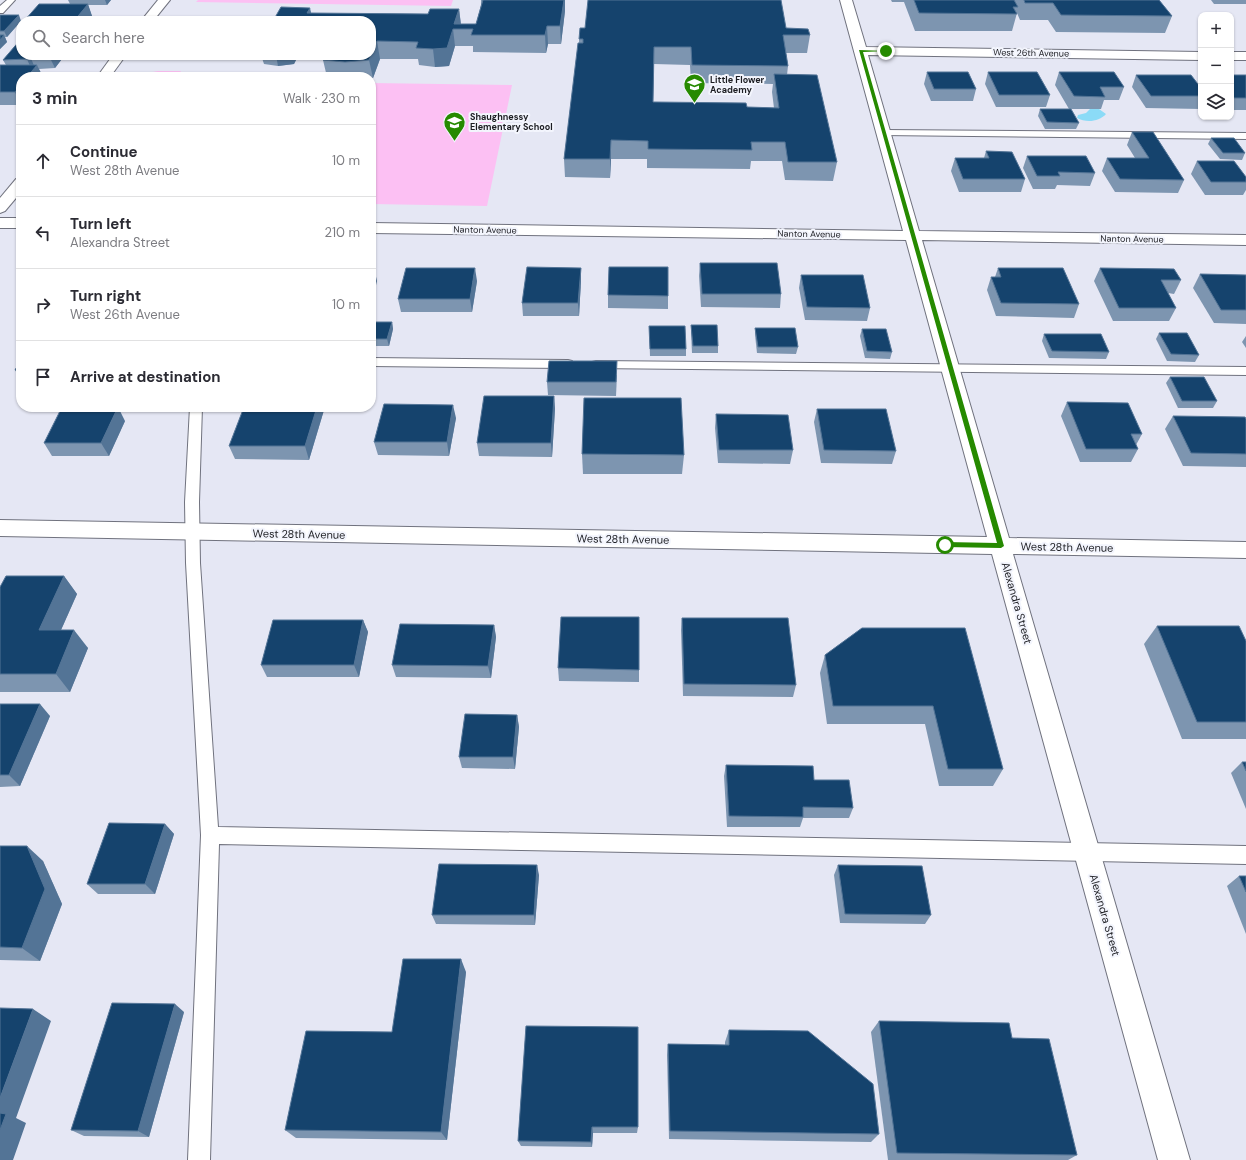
<!DOCTYPE html>
<meta charset="utf-8">
<style>
body{margin:0;font-family:"DM Sans",sans-serif;background:#f7f7f7;color:#2b2b33}
.controls{position:absolute;right:12px;top:12px;display:grid;overflow:hidden;border-radius:8px;box-shadow:0 1px 3px #0004}
.controls button{width:36px;height:36px;display:grid;place-items:center;padding:0;border:0;border-bottom:1px solid #e1e1e2;background:#fff;color:#2b2b33;font:20px sans-serif}
.stop{position:absolute;width:12px;height:12px;margin:-9px;border:3px solid #268a00;border-radius:50%;background:#fff}
.stop.end{background:#268a00;border-color:#fff;box-shadow:0 1px 4px #0008}
.list{margin:0;padding:0;list-style:none}
h2{display:flex;justify-content:space-between;align-items:center;height:52px;margin:0;padding:0 16px;font-size:17px}
h2 small{font-size:13px;font-weight:400;color:#7c7c81}
.list li{display:grid;grid-template-columns:26px 1fr auto;gap:12px;align-items:center;box-sizing:border-box;height:72px;padding:0 16px;border-top:1px solid #e1e1e2}
.list b{display:block;font-size:15px;white-space:nowrap}
.list p{margin:0;font-size:13px;white-space:nowrap;color:#7c7c81}
.list em{font-size:13px;font-style:normal;color:#7c7c81}
.icon{flex:none;width:22px;height:22px;fill:none;stroke:currentColor;stroke-width:2;stroke-linecap:round;stroke-linejoin:round}
.map{position:relative;flex:none;width:1246px;height:1160px;overflow:hidden}
.search{position:absolute;background:#fff;box-shadow:0 1px 3px #0004;left:16px;top:16px;width:360px;height:44px;display:flex;align-items:center;gap:10px;box-sizing:border-box;padding:0 14px;border-radius:16px;color:#7c7c81;font-size:15px}
.panel{position:absolute;background:#fff;box-shadow:0 1px 3px #0004;left:16px;top:72px;width:360px;height:340px;border-radius:16px}
.map>svg:first-child{display:block}
.green{fill:#fcc0f3}
.water{fill:#8bdbf7}
.lines{fill:none;stroke-linecap:round;stroke-linejoin:round}
.service-casing{stroke:#70727e;stroke-width:2}
.minor-casing{stroke:#70727e;stroke-width:2}
.service{fill:#fff;fill-rule:evenodd}
.minor{fill:#fff;fill-rule:evenodd}
.wall{fill:#7d95b0;fill-rule:evenodd}
.shaded-wall{fill:#537496}
.building{fill:#15436d;stroke:#537496}
.route{fill:#268a00}
.labels{text-anchor:middle;dominant-baseline:central;stroke-width:4;stroke-linejoin:round;paint-order:stroke}
.far-street-label{font-size:9px;fill:#1c1d22;stroke:#f3f5fd}
.far-poi-label{font-size:9px;font-weight:bold;fill:#1c1d22;stroke:#f3f5fd;text-anchor:start}
.street-label{font-size:11px;fill:#1c1d22;stroke:#f3f5fd}
</style>
<div class="map">
<svg width="1246" height="1160" viewBox="0 0 1246 1160">
<rect width="100%" height="100%" fill="#e5e7f4"/>
<!-- green -->
<g class="green">
<path d="M198,0H453L451,6L196,2Z"/>
<path d="M158,71H181L177,77H144L147,73Z"/>
<path d="M371,83L512,85L487,206L371,204Z"/>
</g>
<!-- water -->
<path class="water" d="M1090,109H1099L1106,114C1099,122 1086,123 1077,118L1078,115L1086,113Z"/>
<g class="lines">
<defs>
<g id="service">
<path d="M7,0H15L3,13H0V6Z"/>
<path d="M884,130L1246,133V139L881,135L879,133L881,131Z"/>
<path d="M371,358L568,360L572,361L574,364L572,367L568,368L371,366Z"/>
<path d="M596,361L1246,367V375L592,368L590,365L592,362Z"/>
<path d="M190,407H202L199,502L200,563L218,827L1246,846V864L219,844L210,1160H188L201,835L186,563L185,502Z"/>
</g>
<g id="minor">
<path d="M158,0H170L153,21H141Z"/>
<path d="M840,0H852L866,47L1201,52V60L868,55L919,231L1246,235V245L922,240L1009,538L1246,542V558L1013,554L1190,1160H1158L992,554L0,536V520L987,537L906,240L371,233V223L903,231Z"/>
<rect x="1231" y="52" width="15" height="8"/>
<path d="M113,55H126L110,77H97Z"/>
<path d="M21,178V192L5,211L0,213V198L16,179Z"/>
<rect x="0" y="218" width="21" height="10"/>
</g>
</defs>
<!-- service casing -->
<use href="#service" class="service-casing"/>
<!-- minor casing -->
<use href="#minor" class="minor-casing"/>
<!-- service -->
<use href="#service" class="service"/>
<!-- minor -->
<use href="#minor" class="minor"/>
</g>
<!-- wall -->
<g class="wall">
<path d="M68,0H111L107,5H88L92,16L88,21H24L70,4Z"/>
<path d="M481,0H565V11L561,44H548L546,53L473,52V46H455L449,66L435,67L419,65L418,59H380L373,78H371V77H327L323,60L324,58H297L294,64L278,66L264,64L261,55H371V21H273L311,13L428,14L459,9L461,24H476L481,5Z"/>
<path d="M891,0H1159L1172,16L1165,33L1056,32L1048,20H1020L1017,13L1012,31H915L904,2H892Z"/>
<path d="M1211,0H1246V4H1214Z"/>
<path d="M0,15L21,21L7,37H5L7,42L0,49Z"/>
<path d="M786,28L810,35L807,53H786L788,66L787,75L837,162L833,181L785,180L782,161H751L750,169L647,168V159H611L610,178L565,177L564,159L579,43V39ZM654,64L690,65L691,83L773,84L772,92L774,108L747,107L653,102Z"/>
<path d="M21,39L65,55L55,68L39,69L43,77H21V105H0V65H6L3,60Z"/>
<path d="M927,72L976,89L973,101H931L924,84Z"/>
<path d="M988,72L1050,95L1046,107H996L985,84Z"/>
<path d="M1059,72L1124,87L1119,100H1104L1101,109H1069L1055,85Z"/>
<path d="M1136,75L1201,88V109L1146,108L1132,87Z"/>
<rect x="1231" y="75" width="15" height="35"/>
<path d="M1040,109L1079,123L1076,129H1045L1038,116Z"/>
<path d="M1132,132L1184,180L1178,193L1115,192L1102,171L1107,158H1135L1127,145Z"/>
<path d="M1211,138L1245,153L1242,160L1220,159L1208,144Z"/>
<path d="M986,151L1025,179L1021,192H959L951,171L955,158H984Z"/>
<path d="M1027,156L1095,173L1090,186L1057,185L1055,189H1033L1023,168Z"/>
<path d="M1197,161L1246,177V190L1243,195H1205L1191,174Z"/>
<path d="M700,263L781,294L780,308L701,307L699,276Z"/>
<path d="M581,268V281L579,316H523L522,303Z"/>
<path d="M998,268L1079,304L1074,318L996,316L987,290L991,277H995Z"/>
<path d="M1100,268L1181,280L1174,294L1168,293L1176,308L1169,321H1113L1094,281Z"/>
<path d="M1200,274L1246,275V324L1214,323L1193,288Z"/>
<path d="M801,275L870,308L867,321L805,320L799,288Z"/>
<path d="M477,281L472,312H401L398,299Z"/>
<path d="M608,295L668,296V309L608,308Z"/>
<path d="M371,322H392L393,329L389,346H371Z"/>
<path d="M691,325L718,346V353H692L691,332Z"/>
<path d="M649,326L686,349V356H650Z"/>
<path d="M755,328L798,347L796,354L757,353L755,335Z"/>
<path d="M862,329L892,352L890,359L865,358L860,336Z"/>
<path d="M1159,333L1199,355L1195,362L1167,361L1156,339Z"/>
<path d="M1044,334L1109,352L1106,359L1049,358L1042,341Z"/>
<path d="M1246,336V348L1242,342Z"/>
<path d="M21,360V380L15,370Z"/>
<path d="M617,375L616,396L548,395L547,382Z"/>
<path d="M1170,377L1217,401L1213,408H1178L1166,383Z"/>
<path d="M554,396L555,409L552,457L479,456L477,443Z"/>
<path d="M1067,402L1142,434L1136,445L1138,449L1131,462H1080L1061,416Z"/>
<path d="M817,409L896,451L892,464L821,463L814,422Z"/>
<path d="M324,410L309,460L235,459L229,446Z"/>
<path d="M716,414L793,450L790,464L718,463L715,428Z"/>
<path d="M1173,416L1246,419V467L1183,466L1165,429Z"/>
<path d="M456,418L449,456L378,455L374,442Z"/>
<path d="M125,421L109,456H52L44,443Z"/>
<path d="M582,454L684,455L682,474H583Z"/>
<path d="M64,576L77,594L61,630L88,648L70,692H0V587Z"/>
<path d="M639,617V682L559,681L558,668Z"/>
<path d="M682,618L796,685L793,697L683,696L681,630Z"/>
<path d="M363,620L368,632L359,677H267L261,665Z"/>
<path d="M494,625L496,637L491,678L396,677L392,665Z"/>
<path d="M1157,626L1246,641V739H1182L1144,644Z"/>
<path d="M862,628L1003,769L993,786H939L925,724H827L820,673L825,655Z"/>
<path d="M0,704L50,716L20,786L0,787Z"/>
<path d="M517,715L519,727L515,769L462,768L459,757Z"/>
<path d="M1242,762L1246,771V809L1231,773Z"/>
<path d="M726,765L853,808L849,818H803L800,827H727L724,776Z"/>
<path d="M165,824L174,834L155,894H98L87,884Z"/>
<path d="M0,846L43,861L62,904L40,961L0,960Z"/>
<path d="M838,865L931,915L925,924L840,923L834,875Z"/>
<path d="M539,875L535,925L436,924L432,915Z"/>
<path d="M1239,876H1246V934L1227,886Z"/>
<path d="M466,972L447,1140L296,1138L285,1130L392,1032Z"/>
<path d="M184,1012L149,1137L84,1136L71,1130Z"/>
<path d="M879,1021L1012,1038L1077,1155L1068,1160H888L871,1032Z"/>
<path d="M526,1026L638,1127L637,1133H593L592,1147L521,1146L518,1141Z"/>
<path d="M729,1030L879,1134L871,1142L669,1139L667,1055L668,1044L725,1045V1042Z"/>
</g>
<!-- shaded-wall -->
<g class="shaded-wall">
<path d="M105,0H111L107,5Z"/>
<path d="M564,0H565V11L561,44L560,26Z"/>
<path d="M88,4L92,16L88,21H74Z"/>
<path d="M310,8L313,21L307,13Z"/>
<path d="M459,9L461,26L454,24Z"/>
<path d="M19,15L21,21L7,37L4,31Z"/>
<path d="M547,26L548,44L546,53L545,35Z"/>
<path d="M453,29L455,46L449,66L435,67L433,49Z"/>
<path d="M4,35L7,42L0,49V40Z"/>
<path d="M377,41L380,59L373,78L369,60Z"/>
<path d="M50,55H65L55,68L49,56Z"/>
<path d="M276,55H296L297,58L294,64L278,66Z"/>
<path d="M30,56L35,68L37,65L43,77H27L32,71L27,59Z"/>
<path d="M21,85V105L15,92Z"/>
<path d="M611,140V159L610,178V159Z"/>
<path d="M374,268L377,281L371,306V281Z"/>
<path d="M475,268L477,281L472,312L470,299Z"/>
<path d="M581,268V281L579,316L578,303Z"/>
<path d="M392,322L393,329L389,346L387,339Z"/>
<path d="M554,396L555,409L552,457L551,443Z"/>
<path d="M453,405L456,418L449,456L447,442Z"/>
<path d="M118,407L125,421L109,456L101,443Z"/>
<path d="M317,407H323L324,410L309,460L305,446Z"/>
<path d="M64,576L77,594L53,648L39,630Z"/>
<path d="M363,620L368,632L359,677L354,665Z"/>
<path d="M494,625L496,637L491,678L488,666Z"/>
<path d="M74,630L88,648L70,692L56,674Z"/>
<path d="M40,704L50,716L20,786L9,775Z"/>
<path d="M517,715L519,727L515,769L513,757Z"/>
<path d="M165,824L174,834L155,894L145,884Z"/>
<path d="M27,846L43,861L62,904L40,961L22,948Z"/>
<path d="M537,865L539,875L535,925L534,915Z"/>
<path d="M461,959L466,972L447,1140L441,1132Z"/>
<path d="M175,1004L184,1012L149,1137L138,1131Z"/>
<path d="M33,1009L51,1021L16,1118L26,1123L13,1160H0V1098Z"/>
<path d="M592,1127L593,1133L592,1147L591,1142Z"/>
</g>
<!-- building -->
<g class="building">
<path d="M483,0H564L560,26H547L545,35H471L473,29H453L447,48L433,49L416,48L418,42L377,41L369,60L345,62L323,60L325,55H371V21H273L281,7L310,8L307,13L428,14L430,9H459L454,24H476Z"/>
<path d="M588,0H781L786,28L808,29L810,35H783L788,66L692,65L691,47H654L653,102L746,103L747,107L779,108L774,74L817,75L837,162H788L785,142H751L752,150L648,149V141L611,140L610,159H564L578,43H583V39H579L580,28H585Z"/>
<path d="M914,0H1014L1018,7H1013L1017,14L919,13Z"/>
<path d="M1024,0H1159L1172,16L1061,15L1053,3H1025Z"/>
<path d="M39,4H88L74,21H24Z"/>
<path d="M0,15H19L4,31H0Z"/>
<path d="M0,35H4L0,40Z"/>
<path d="M21,39V55H50L49,56H30L27,59L3,60Z"/>
<path d="M0,65H37L27,77H21V85L15,92H0Z"/>
<path d="M927,72H968L976,89H934Z"/>
<path d="M988,72H1037L1050,95H999Z"/>
<path d="M1059,72H1114L1124,87H1100L1105,97L1074,96Z"/>
<path d="M1136,75H1191L1201,88V96H1151Z"/>
<path d="M1231,75H1246V98H1234L1231,94Z"/>
<path d="M1040,109H1071L1079,123L1047,122Z"/>
<path d="M1132,132H1153L1184,180L1120,179L1107,158H1149Z"/>
<path d="M1211,138H1234L1245,153H1223Z"/>
<path d="M986,151L1012,152L1025,179H963L955,158H989Z"/>
<path d="M1027,156H1086L1095,173L1058,172L1060,176H1037Z"/>
<path d="M1197,161H1234L1246,177V182H1211Z"/>
<path d="M700,263H777L781,294H702Z"/>
<path d="M527,267L581,268L578,303H522Z"/>
<path d="M609,267H668V296L608,295Z"/>
<path d="M371,268H374L371,281Z"/>
<path d="M406,268H475L470,299H398Z"/>
<path d="M998,268H1063L1079,304L1001,303L991,277H1001Z"/>
<path d="M1100,268L1174,269L1181,280H1161L1176,308H1119Z"/>
<path d="M1200,274L1246,275V310H1221Z"/>
<path d="M801,275H863L870,308L807,307Z"/>
<path d="M371,322H392L387,339H371Z"/>
<path d="M691,325H717L718,346H693Z"/>
<path d="M649,326H685L686,349H650Z"/>
<path d="M755,328H795L798,347H758Z"/>
<path d="M862,329H886L892,352L867,351Z"/>
<path d="M1159,333H1187L1199,355L1171,354Z"/>
<path d="M1044,334H1101L1109,352L1052,351Z"/>
<path d="M21,360V370H15Z"/>
<path d="M549,361H617L616,382H547Z"/>
<path d="M1170,377H1204L1217,401H1182Z"/>
<path d="M484,396H554L551,443H477Z"/>
<path d="M584,398H681L684,455L582,454Z"/>
<path d="M1067,402L1128,403L1142,434H1131L1138,449H1086Z"/>
<path d="M384,404L453,405L447,442H374Z"/>
<path d="M62,407H118L101,443H44Z"/>
<path d="M244,407H317L305,446H229Z"/>
<path d="M817,409H886L896,451L824,450Z"/>
<path d="M716,414L788,415L793,450H719Z"/>
<path d="M1173,416L1245,417L1246,419V454L1191,453Z"/>
<path d="M6,576H64L39,630H74L56,674H0V587Z"/>
<path d="M561,617H639V670L558,668Z"/>
<path d="M682,618H788L796,685L684,684Z"/>
<path d="M273,620H363L354,665H261Z"/>
<path d="M400,624L494,625L488,666L392,665Z"/>
<path d="M1157,626H1239L1246,641V722H1197Z"/>
<path d="M862,628H965L1003,769H948L933,706H833L825,655Z"/>
<path d="M0,704H40L9,775H0Z"/>
<path d="M465,714L517,715L513,757H459Z"/>
<path d="M1242,762H1246V771Z"/>
<path d="M726,765L813,766L814,780H849L853,808L803,807V817L729,816Z"/>
<path d="M109,823L165,824L145,884H87Z"/>
<path d="M0,846H27L45,889L22,948L0,947Z"/>
<path d="M439,864L537,865L534,915H432Z"/>
<path d="M838,865L922,866L931,915L845,914Z"/>
<path d="M1239,876H1246V892Z"/>
<path d="M403,959H461L441,1132L285,1130L306,1031L392,1032Z"/>
<path d="M112,1003L175,1004L138,1131L71,1130Z"/>
<path d="M0,1008L33,1009L0,1098Z"/>
<path d="M879,1021L1009,1023L1012,1038L1049,1039L1077,1155L897,1153Z"/>
<path d="M526,1026L638,1027V1127H592L591,1142L518,1141Z"/>
<path d="M729,1030L808,1031L873,1084L879,1134L670,1131L668,1044L729,1045Z"/>
<path d="M0,1113L6,1114L0,1130Z"/>
</g>
<!-- route -->
<path class="route" d="M859,50L888,51L863,52L1004,546L1001,548L945,547L941,545L945,542L997,543Z"/>
<!-- icons -->
<defs>
<symbol id="school-pin" viewBox="-11 -11 22 30"><path d="M0 17L-7.5 6A9.5 9.5 0 1 1 7.5 6Z" fill="#268a00" stroke="#f3f5fd"/><path d="M0-5L7-2L0 1L-7-2ZM-4 1L0 2.5L4 1V4Q0 6-4 4Z" fill="#fff"/></symbol>
</defs>
<g fill-rule="evenodd">
<use href="#school-pin" x="682" y="72" width="25" height="34"/>
<use href="#school-pin" x="442" y="110" width="25" height="34"/>
</g>
<g class="labels">
<!-- far-street labels -->
<g class="far-street-label">
<text transform="translate(1031 53) rotate(1)">West 26th Avenue</text>
<text transform="translate(485 230) rotate(1)">Nanton Avenue</text>
<text transform="translate(809 234) rotate(1)">Nanton Avenue</text>
<text transform="translate(1132 239) rotate(1)">Nanton Avenue</text>
</g>
<!-- far-poi labels -->
<g class="far-poi-label">
<text x="710" y="80">Little Flower<tspan x="710" dy="10">Academy</tspan></text>
<text x="470" y="117">Shaughnessy<tspan x="470" dy="10">Elementary School</tspan></text>
</g>
<!-- street labels -->
<g class="street-label">
<text transform="translate(299 534) rotate(1)">West 28th Avenue</text>
<text transform="translate(623 539) rotate(1)">West 28th Avenue</text>
<text transform="translate(1067 547) rotate(1)">West 28th Avenue</text>
<text transform="translate(1017 603) rotate(74)">Alexandra Street</text>
<text transform="translate(1105 915) rotate(74)">Alexandra Street</text>
</g>
</g>
</svg>
<div class="controls">
<button>+</button>
<button>−</button>
<button><svg class="icon" aria-label="layers" viewBox="0 0 24 24"><path d="M12 4l9 5-9 5-9-5zM3 14l9 5 9-5"/></svg></button>
</div>
<div class="stop" style="left:945px;top:545px"></div>
<div class="stop end" style="left:886px;top:51px"></div>
<div class="search"><svg class="icon" aria-label="search" viewBox="0 0 24 24"><circle cx="10" cy="10" r="6"/><path d="M15 15l6 6"/></svg>Search here</div>
<section class="panel">
<h2>3 min<small>Walk · 230 m</small></h2>
<ul class="list">
<li><svg class="icon" aria-label="ahead" viewBox="0 0 24 24"><path d="M12 20V5M6 11l6-6 6 6"/></svg><div><b>Continue</b><p>West 28th Avenue</p></div><em>10 m</em></li>
<li><svg class="icon" aria-label="left" viewBox="0 0 24 24"><path d="M17 20v-9H6M10 6l-5 5 5 5"/></svg><div><b>Turn left</b><p>Alexandra Street</p></div><em>210 m</em></li>
<li><svg class="icon" aria-label="right" viewBox="0 0 24 24"><path d="M7 20v-9h11M14 6l5 5-5 5"/></svg><div><b>Turn right</b><p>West 26th Avenue</p></div><em>10 m</em></li>
<li><svg class="icon" aria-label="arrive" viewBox="0 0 24 24"><path d="M6 21V4h12l-3 4 3 4H6"/></svg><div><b>Arrive at destination</b></div></li>
</ul>
</section>
</div>
